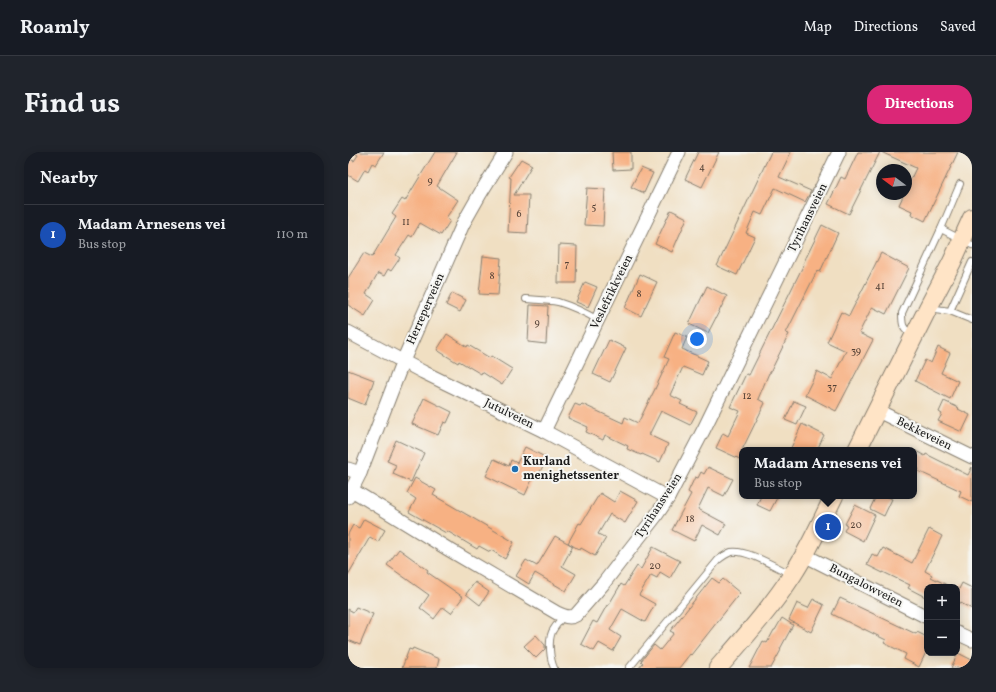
<!DOCTYPE html>
<meta charset="utf-8">
<style>
body{margin:0;font-family:Vollkorn,serif;background:#20242c;color:#f1f3f6}
.controls{position:absolute;right:12px;bottom:12px;display:grid;overflow:hidden;border-radius:8px;box-shadow:0 2px 10px #0003}
.controls button{width:36px;height:36px;display:grid;place-items:center;padding:0;border:0;border-bottom:1px solid #363941;background:#171b24;color:#f1f3f6;font:20px sans-serif}
.compass{position:absolute;left:528px;top:12px;width:36px;height:36px;border-radius:50%;background:#171b24;box-shadow:0 2px 10px #0003;rotate:286deg}
.you{position:absolute;left:349px;top:187px;width:14px;height:14px;margin:-10px;border:3px solid #fff;border-radius:50%;background:#1a73e8;box-shadow:0 0 0 6px #1a73e833}
.badge{display:grid;place-items:center;width:26px;height:26px;border-radius:50%;background:#db2777;color:#fff;font-size:13px;font-weight:700}
.pin{position:absolute;translate:-50% -50%;border:2px solid #fff;box-shadow:0 1px 4px #0006}
.popup{position:absolute;left:391px;top:295px;width:178px;height:52px;box-sizing:border-box;display:grid;place-content:center;border-radius:8px;background:#171b24;filter:drop-shadow(0 1px 3px #0005);font-size:13px;white-space:nowrap;color:#9ea1a6}
.popup b{font-size:15px;color:#f1f3f6}
.popup::after{content:'';position:absolute;left:50%;top:100%;margin-left:-8px;border:8px solid transparent;border-top-color:#171b24}
.list{margin:0;padding:0;list-style:none}
h2{display:flex;justify-content:space-between;align-items:center;height:52px;margin:0;padding:0 16px;font-size:17px}
h2 small{font-size:13px;font-weight:400;color:#9ea1a6}
.list li{display:grid;grid-template-columns:26px 1fr auto;gap:12px;align-items:center;box-sizing:border-box;height:60px;padding:0 16px;border-top:1px solid #363941}
.list b{display:block;font-size:15px;white-space:nowrap}
.list p{margin:0;font-size:13px;white-space:nowrap;color:#9ea1a6}
.list em{font-size:13px;font-style:normal;color:#9ea1a6}
.map{position:relative;flex:none;width:624px;height:516px;overflow:hidden;border-radius:16px}
header{display:flex;align-items:center;gap:24px;box-sizing:border-box;height:56px;padding:0 20px;background:#171b24;border-bottom:1px solid #363941}
header strong{font-size:19px}
nav{display:flex;gap:22px;margin-inline-start:auto;font-size:14px}
.intro{display:flex;align-items:center;justify-content:space-between;box-sizing:border-box;height:96px;padding:0 24px}
h1{margin:0;font-size:28px}
.button{padding:10px 18px;border-radius:16px;background:#db2777;color:#fff;font-size:14px;font-weight:700}
main{display:flex;gap:24px;padding:0 24px}
aside{flex:1;background:#171b24;border-radius:16px;box-shadow:0 2px 10px #0003}
.map>svg:first-child{display:block}
.building{fill:#f7b183}
.lines{fill:none;stroke-linecap:round;stroke-linejoin:round}
.lane-casing{stroke:#867e6f;stroke-width:8}
.street-casing{stroke:#867e6f;stroke-width:15}
.secondary-casing{stroke:#867e6f;stroke-width:20}
.lane{stroke:#fff;stroke-width:6}
.street{stroke:#fff;stroke-width:13}
.secondary{stroke:#ffe4c6;stroke-width:18}
.poi-dot{fill:#1f6fb2;stroke:#f6f6f2;stroke-width:1.5}
.labels{text-anchor:middle;dominant-baseline:central;stroke-width:4;stroke-linejoin:round;paint-order:stroke}
.number-label{font-size:10px;fill:#534136}
.street-label{font-size:12px;fill:#1c1c1c;stroke:#f6f6f2}
.poi-label{font-size:12px;font-weight:bold;fill:#1c1c1c;stroke:#f6f6f2;text-anchor:start}
</style>
<header>
<strong>Roamly</strong>
<nav><a>Map</a><a>Directions</a><a>Saved</a></nav>
</header>
<div class="intro"><h1>Find us</h1><a class="button">Directions</a></div>
<main>
<aside>
<h2>Nearby<small></small></h2>
<ul class="list">
<li><span class="badge" style="background:#1a4fb4">1</span><div><b>Madam Arnesens vei</b><p>Bus stop</p></div><em>110 m</em></li>
</ul>
</aside>
<div class="map">
<svg width="624" height="516" viewBox="0 0 624 516">
<rect width="100%" height="100%" fill="#f6f6f2"/>
<filter id="ink" filterUnits="userSpaceOnUse"><feTurbulence type="fractalNoise" baseFrequency=".025" numOctaves="2"/><feDisplacementMap in="SourceGraphic" scale="8" xChannelSelector="R" yChannelSelector="G"/><feConvolveMatrix kernelMatrix="1 2 1 2 8 2 1 2 1" color-interpolation-filters="sRGB"/></filter>
<filter id="wash" filterUnits="userSpaceOnUse"><feTurbulence type="fractalNoise" baseFrequency=".012" numOctaves="4" result="noise"/><feDisplacementMap in="SourceGraphic" scale="16" xChannelSelector="R" yChannelSelector="G"/><feGaussianBlur stdDeviation="0.9" result="paint"/><feColorMatrix in="noise" values="0 0 0 0 0 0 0 0 0 0 0 0 0 0 0 0 0 1.4 0 .05"/><feComposite in="paint" operator="in"/></filter>
<g filter="url(#wash)">
<rect width="100%" height="100%" fill="#f0dfc2"/>
<g id="blocks">
<!-- building -->
<g class="building">
<path d="M5,0H36L28,13L24,11L20,19L17,17L10,29L0,23V6L6,9L10,3Z"/>
<path d="M87,0H109L89,34L110,48L98,66L102,69L93,83L72,71L64,85L61,83L48,103L52,106L43,119L40,117L36,124L30,121L18,142L27,148L17,164L0,153V126L16,101L24,105L48,65L44,62L54,47L57,49Z"/>
<path d="M264,0H283V17L265,18Z"/>
<path d="M350,0H371L354,35L337,27Z"/>
<path d="M423,0H443L431,25L463,39L457,50L427,36L414,63L407,60L398,81L407,85L389,123L369,114Z"/>
<path d="M510,0H532L501,62L480,52L493,25L497,27Z"/>
<path d="M533,0H610L577,69L563,62L564,59L551,53L556,42H558V37L568,16Z"/>
<path d="M173,7L184,13L166,43H181L179,81L160,80L163,26L161,25Z"/>
<path d="M293,16L305,21L296,41L283,35Z"/>
<path d="M239,36L257,37L255,74L236,73Z"/>
<path d="M323,58L339,66L324,100L307,92Z"/>
<path d="M474,73L490,81L472,120L469,119L438,181L441,182L422,221H421L410,247L417,251L394,298V308L368,296L375,281L380,284L392,259L382,255L397,224L398,222L401,223L456,112H455Z"/>
<path d="M211,93L229,94L228,131H210Z"/>
<path d="M533,101L561,116L538,162L524,155L511,181L525,188L488,259L457,243L469,219L484,227L498,199L479,190L493,160L501,164Z"/>
<path d="M135,104L153,106L150,143L131,142Z"/>
<path d="M292,122L309,130L293,164L277,156Z"/>
<path d="M237,130L249,135L240,155L228,150Z"/>
<path d="M359,134L379,144L360,181L341,172Z"/>
<path d="M104,141L118,148L112,160L98,153Z"/>
<path d="M182,153L200,154L198,192L180,190Z"/>
<path d="M327,180L339,185L334,197L360,209L354,223L335,215L322,243L334,249L332,252L349,260L342,273L313,259L301,283L320,292L312,310L294,302L293,303L279,297L280,294L257,283L255,288L238,280L240,275L220,266L227,252L232,254L234,252L275,271L277,265L290,271L307,237L321,207L316,205Z"/>
<path d="M99,182L119,195L120,193L142,206L143,204L164,217L154,233L134,220L133,222L111,209L110,211L89,198Z"/>
<path d="M261,188L278,196L262,230L245,222Z"/>
<path d="M590,195L602,201L593,221L610,229L602,247L567,229L577,208L583,211Z"/>
<path d="M0,218L26,228L17,253L0,246Z"/>
<path d="M76,246L104,260L99,271L96,270L90,283L64,272Z"/>
<path d="M446,249L458,254L449,273L437,268Z"/>
<path d="M596,249L611,256L610,257L622,263L614,280L590,269L594,262L591,260Z"/>
<path d="M454,272L476,283L469,298H442Z"/>
<path d="M48,288L76,301L63,330L45,322L48,313L39,309Z"/>
<path d="M177,295L199,306L191,322L187,321L177,343L138,324L146,307L161,314L163,308L169,311Z"/>
<path d="M566,298L577,304L578,302L620,323L624,315V350L611,344L613,339L570,319L571,317L566,315Z"/>
<path d="M360,315L385,327L376,344L360,336L350,357L378,372L372,383L354,373L346,389L324,378L343,342L340,340L347,325L350,326L353,320L356,322Z"/>
<path d="M67,326L88,338L85,343L166,390L157,407L143,398L142,400L131,394L129,397L99,379L98,381L61,360L68,347L59,341Z"/>
<path d="M272,339L290,349L277,371L262,362L250,382L258,386L247,404L233,396L232,398L220,391L231,371L233,372L252,341L266,350Z"/>
<path d="M413,344H430L422,359L409,353Z"/>
<path d="M528,344H538L544,347L536,364L522,357Z"/>
<path d="M507,353L527,363L515,389L496,379L499,373L497,372Z"/>
<path d="M16,367L37,378L30,390L22,385L0,423V382L5,373L11,376Z"/>
<path d="M581,377L594,384L577,419L584,423L583,425L603,435H579V446L560,436L562,433L535,420V421L519,413L524,402L530,405L535,396L564,411Z"/>
<path d="M207,384L225,394L214,414L228,422L218,439L187,421L181,432L168,424L178,408L189,414Z"/>
<path d="M305,395L332,409L322,426L312,420L309,426L303,423L291,443L307,452L297,470L274,457L262,478L273,485L265,499L251,491L246,499L233,492L245,469L249,471L259,453L260,454L273,432L276,434L289,414L293,417Z"/>
<path d="M51,397L80,418L79,420L115,445L103,461L95,455L86,467L72,456L81,443L39,413Z"/>
<path d="M364,426L371,431L375,427L392,441L343,503L342,502L331,516H291L295,511L293,509L306,493L312,498L326,481L322,479Z"/>
<path d="M127,430L141,440L132,453L118,442Z"/>
<path d="M614,431L624,436V457L609,449V441Z"/>
<path d="M492,446L568,482L569,480L579,485V498L571,515L556,507L558,502L536,491L538,488L516,477V478L484,462Z"/>
<path d="M465,447L476,453L463,480L441,468L449,451L460,456Z"/>
<path d="M8,455L25,462L12,493L0,488V457L5,460Z"/>
<path d="M434,466L445,473L432,497L433,498L423,516H401L415,489L419,491L426,478H427Z"/>
<path d="M188,483L197,493V497L188,506L176,494Z"/>
<path d="M65,496L91,507L89,516H54L61,497L64,498Z"/>
<path d="M610,501L624,508V516H603Z"/>
</g>
</g>
</g>
<g filter="url(#ink)">
<use href="#blocks" fill-opacity="0" stroke="#867e6f" stroke-width="1"/>
<g class="lines">
<defs>
<g id="lane">
<path d="M593,77L624,93"/>
<path d="M178,147C189,148 199,148 210,150C223,154 238,161 250,168"/>
<path d="M581,156L602,159L624,110"/>
<path d="M602,159L624,168"/>
<path d="M565,183C554,176 554,173 554,161L593,77L612,32"/>
<path d="M206,516C202,507 200,489 204,480C207,474 212,469 215,464"/>
<path d="M281,516L370,408C374,405 378,402 383,400C399,397 429,416 443,422"/>
</g>
<g id="street">
<path d="M0,180L75,220L196,279L320,346"/>
<path d="M528,258L624,305"/>
<path d="M196,279L331,0"/>
<path d="M0,317L12,321"/>
<path d="M4,338L100,397L209,461C215,464 222,467 228,463L255,432L275,406L307,365L320,346L356,277L491,0"/>
<path d="M0,345L12,321L55,209L115,72L132,42L158,0"/>
<path d="M456,403L579,465"/>
<path d="M609,481L624,488"/>
</g>
<g id="secondary">
<path d="M509,298L580,156L604,110L624,66"/>
<path d="M370,516C396,486 423,456 445,422C461,398 473,370 486,344"/>
</g>
</defs>
<!-- lane casing -->
<use href="#lane" class="lane-casing"/>
<!-- street casing -->
<use href="#street" class="street-casing"/>
<!-- secondary casing -->
<use href="#secondary" class="secondary-casing"/>
<!-- lane -->
<use href="#lane" class="lane"/>
<!-- street -->
<use href="#street" class="street"/>
<!-- secondary -->
<use href="#secondary" class="secondary"/>
</g>
</g>
<!-- markers -->
<circle class="poi-dot" cx="167" cy="317" r="4"/>
<g class="labels">
<!-- number labels -->
<g class="number-label">
<text x="354" y="15">4</text>
<text x="82" y="29">9</text>
<text x="246" y="55">5</text>
<text x="171" y="62">6</text>
<text x="58" y="70">11</text>
<text x="219" y="112">7</text>
<text x="144" y="124">8</text>
<text x="532" y="134">41</text>
<text x="291" y="142">8</text>
<text x="189" y="171">9</text>
<text x="508" y="199">39</text>
<text x="484" y="235">37</text>
<text x="399" y="244">12</text>
<text x="342" y="367">18</text>
<text x="508" y="373">20</text>
<text x="307" y="414">20</text>
</g>
<!-- street labels -->
<g class="street-label">
<text transform="translate(460 66) rotate(-64)">Tyrihansveien</text>
<text transform="translate(264 140) rotate(-64)">Veslefrikkveien</text>
<text transform="translate(78 157) rotate(-66)">Herreperveien</text>
<text transform="translate(161 262) rotate(26)">Jutulveien</text>
<text transform="translate(576 282) rotate(26)">Bekkeveien</text>
<text transform="translate(311 354) rotate(-57)">Tyrihansveien</text>
<text transform="translate(518 434) rotate(27)">Bungalowveien</text>
</g>
<!-- poi labels -->
<g class="poi-label">
<text x="175" y="310">Kurland<tspan x="175" dy="14">menighetssenter</tspan></text>
</g>
</g>
</svg>
<div class="controls">
<button>+</button>
<button>−</button>
</div>
<svg class="compass" viewBox="-18 -18 36 36"><path d="M0-13l5 13h-10z" fill="#e53935"/><path d="M0 13l5-13h-10z" fill="#9ea1a6"/></svg>
<div class="you"></div>
<div class="pin badge" style="left:480px;top:375px;background:#1a4fb4">1</div>
<div class="popup"><b>Madam Arnesens vei</b>Bus stop</div>
</div>
</main>
